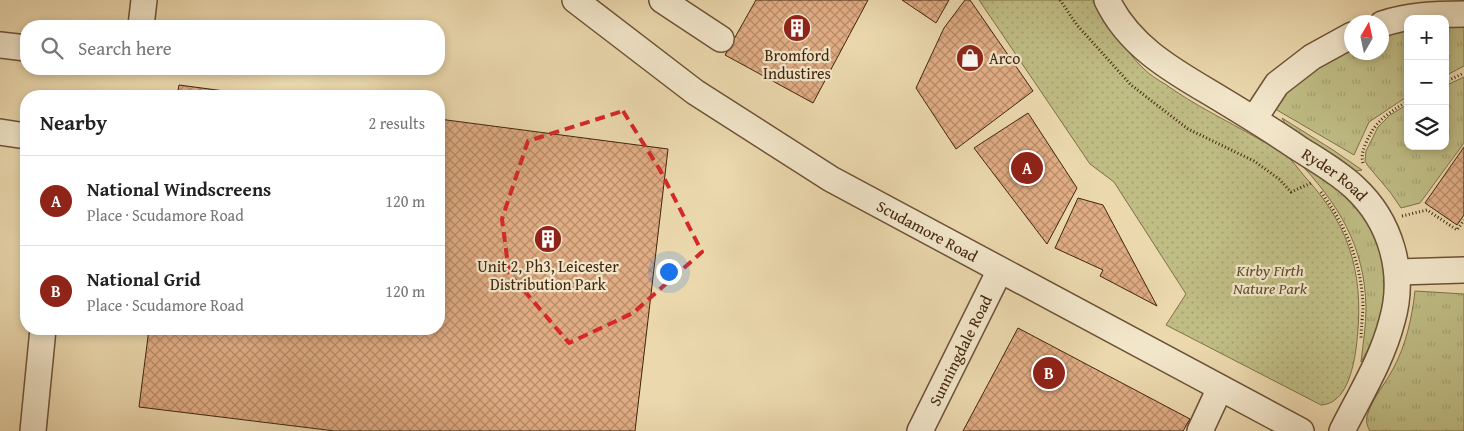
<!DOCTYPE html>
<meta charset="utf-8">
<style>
body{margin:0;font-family:"Gentium Book Plus",serif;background:#f2f2f2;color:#222}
.controls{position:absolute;right:15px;top:15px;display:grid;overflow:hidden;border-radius:10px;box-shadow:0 2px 8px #0003}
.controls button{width:45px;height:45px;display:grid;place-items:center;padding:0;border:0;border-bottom:1px solid #e0e0e0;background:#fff;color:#222;font:25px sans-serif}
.compass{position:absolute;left:1344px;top:15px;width:45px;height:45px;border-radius:50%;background:#fff;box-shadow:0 2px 8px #0003;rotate:9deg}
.you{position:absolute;left:668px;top:271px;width:18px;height:18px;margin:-12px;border:4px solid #fff;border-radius:50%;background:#1a73e8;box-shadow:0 0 0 8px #1a73e833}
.badge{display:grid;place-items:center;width:32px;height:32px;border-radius:50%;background:#8f2418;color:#fff;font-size:16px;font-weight:700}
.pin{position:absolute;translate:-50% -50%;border:2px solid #fff;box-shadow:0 1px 5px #0006}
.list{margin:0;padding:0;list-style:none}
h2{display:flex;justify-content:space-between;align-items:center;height:65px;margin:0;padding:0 20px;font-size:21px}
h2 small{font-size:16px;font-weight:400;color:#767676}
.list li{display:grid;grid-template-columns:32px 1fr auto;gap:15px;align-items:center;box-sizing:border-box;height:90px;padding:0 20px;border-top:1px solid #e0e0e0}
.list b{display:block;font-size:19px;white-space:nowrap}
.list p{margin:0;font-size:16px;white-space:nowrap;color:#767676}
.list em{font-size:16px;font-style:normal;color:#767676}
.icon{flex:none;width:28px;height:28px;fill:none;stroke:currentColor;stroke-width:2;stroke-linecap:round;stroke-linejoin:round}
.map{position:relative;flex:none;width:1464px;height:431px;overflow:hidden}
.search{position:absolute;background:#fff;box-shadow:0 2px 8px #0003;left:20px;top:20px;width:425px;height:55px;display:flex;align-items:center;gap:12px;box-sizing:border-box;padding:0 18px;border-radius:20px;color:#767676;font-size:19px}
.panel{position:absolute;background:#fff;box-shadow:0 2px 8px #0003;left:20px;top:90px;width:425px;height:245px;border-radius:20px}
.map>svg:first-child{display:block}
.grass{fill:url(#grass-tufts);stroke:#807049}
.park{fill:url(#park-dots);stroke:#807049}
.building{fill:url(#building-cross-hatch);stroke:#42250e}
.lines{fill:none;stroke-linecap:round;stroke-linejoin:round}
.minor-casing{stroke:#6c5236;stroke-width:28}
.path{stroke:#42250e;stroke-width:3;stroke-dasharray:1 2.5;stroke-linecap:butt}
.minor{stroke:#f2e6ca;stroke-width:25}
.marked{fill:none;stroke:#d62828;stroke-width:4;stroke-dasharray:10 6;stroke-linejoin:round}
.labels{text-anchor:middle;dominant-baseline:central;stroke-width:4.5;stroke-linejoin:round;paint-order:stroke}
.poi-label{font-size:16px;fill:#42250e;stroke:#f2e6ca}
.street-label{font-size:16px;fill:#42250e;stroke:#f2e6ca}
.park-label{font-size:16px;font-style:italic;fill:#614b2c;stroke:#f2e6ca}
</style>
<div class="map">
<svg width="1464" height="431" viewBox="0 0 1464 431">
<defs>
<pattern id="grass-tufts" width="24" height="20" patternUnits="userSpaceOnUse" patternTransform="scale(1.25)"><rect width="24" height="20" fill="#bfbc84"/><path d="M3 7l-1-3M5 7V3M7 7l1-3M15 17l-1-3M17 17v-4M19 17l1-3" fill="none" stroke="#a5a171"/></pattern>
<pattern id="park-dots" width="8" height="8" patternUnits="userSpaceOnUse" patternTransform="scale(1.25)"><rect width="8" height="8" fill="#bfbc84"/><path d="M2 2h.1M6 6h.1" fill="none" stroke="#a5a171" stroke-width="1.8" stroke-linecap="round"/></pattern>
<pattern id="building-cross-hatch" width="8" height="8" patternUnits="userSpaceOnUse" patternTransform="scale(1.25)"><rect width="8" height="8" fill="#e0ac84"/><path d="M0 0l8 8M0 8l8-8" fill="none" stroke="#b78c6a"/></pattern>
</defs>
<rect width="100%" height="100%" fill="#ebd8ad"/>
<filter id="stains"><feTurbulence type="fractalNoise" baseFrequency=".004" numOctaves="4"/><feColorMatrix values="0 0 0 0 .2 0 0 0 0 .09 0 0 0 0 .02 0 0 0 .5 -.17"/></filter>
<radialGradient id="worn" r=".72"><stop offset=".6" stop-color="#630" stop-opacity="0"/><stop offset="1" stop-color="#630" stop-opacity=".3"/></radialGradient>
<!-- grass -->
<g class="grass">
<path d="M1432,14H1464V66L1445,76V19H1408V96L1369,122L1354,155L1270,106L1277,84L1312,57L1351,35L1352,52H1382V24L1392,21Z"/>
<path d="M1464,77V143L1420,203L1401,208L1390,192L1368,166L1365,161L1366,151L1378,127L1390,115L1408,104V146H1445V86Z"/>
<path d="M1282,118L1333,150L1362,170L1356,171L1339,158L1287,127Z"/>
<path d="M1296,159L1344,190L1369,222L1377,241L1384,264V300L1375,337L1361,362C1363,344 1366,326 1366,308C1365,246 1338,203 1296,159Z"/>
<path d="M1415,291L1464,294V431H1370C1367,426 1366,422 1367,416C1372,399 1385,384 1393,369C1406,345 1412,318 1415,291Z"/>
</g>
<!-- park -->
<path class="park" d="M979,0H1098C1110,22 1125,52 1144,69C1150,75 1158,80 1165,84C1194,105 1226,120 1257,138C1265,143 1275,147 1283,153C1292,159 1299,170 1306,178C1353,229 1365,281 1356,349C1353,369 1346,404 1321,405L1166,325L1186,294L1114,182L1090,164Z"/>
<!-- building -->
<g class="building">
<path d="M756,0H868L813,103L725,55Z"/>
<path d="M902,0H949L936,23Z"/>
<path d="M965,0H970L1033,91L956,149L916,88L944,28Z"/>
<path d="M179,85L262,96H177Z"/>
<path d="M1028,113L1077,188L1047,244L974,148Z"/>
<path d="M439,119L668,149L635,431H335L139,407L149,329H439Z"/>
<path d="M1464,147V215L1457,225L1425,203Z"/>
<path d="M1078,198L1103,205L1157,306L1100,276L1103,270L1055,248Z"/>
<path d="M1018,328L1190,419L1183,431H963Z"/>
</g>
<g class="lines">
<defs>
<g id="minor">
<path id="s1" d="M575,0L695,92L831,179L1301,431"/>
<path d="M662,0L721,39"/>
<path id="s2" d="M1107,0C1128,44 1168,68 1209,92C1239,110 1269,128 1298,148C1317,160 1338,172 1354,187C1391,221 1406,273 1392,321C1382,360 1360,395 1342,431"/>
<path d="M1382,24C1408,15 1436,14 1464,14"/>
<path d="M141,26L144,0"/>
<path d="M0,45L26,48"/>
<path d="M1254,119L1277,84L1312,57L1352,35"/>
<path d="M0,132L26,136"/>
<path d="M1398,272L1464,270"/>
<path d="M33,431L43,329"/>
<path id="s3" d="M920,431L1000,270"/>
<path d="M1200,431L1220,388"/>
</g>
</defs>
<!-- minor casing -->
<use href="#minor" class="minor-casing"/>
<!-- path -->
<g class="path">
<path d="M1060,0L1077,25L1131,85L1188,129L1254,161L1279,179L1291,192L1311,183"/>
<path d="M1445,82L1464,73"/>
<path d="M1363,163C1361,156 1363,150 1366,143C1375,121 1388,113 1408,101"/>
<path d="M1321,192C1346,225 1361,263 1363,304C1363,315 1361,327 1361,339"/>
<path d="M1402,216L1427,210L1457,230L1464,220"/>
</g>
<!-- minor -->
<use href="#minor" class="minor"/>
</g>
<!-- marked area -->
<path class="marked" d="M623,111L660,170L702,252L633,313L569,343L509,273L502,219L528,141Z"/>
<!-- icons -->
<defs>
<symbol id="building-disc" viewBox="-11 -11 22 22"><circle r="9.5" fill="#8f2418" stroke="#f2e6ca"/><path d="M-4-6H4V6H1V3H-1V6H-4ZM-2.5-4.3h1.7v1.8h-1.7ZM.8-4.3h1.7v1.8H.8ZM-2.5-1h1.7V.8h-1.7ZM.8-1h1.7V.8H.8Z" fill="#fff"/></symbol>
<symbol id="shop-disc" viewBox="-11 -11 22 22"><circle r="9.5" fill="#8f2418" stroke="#f2e6ca"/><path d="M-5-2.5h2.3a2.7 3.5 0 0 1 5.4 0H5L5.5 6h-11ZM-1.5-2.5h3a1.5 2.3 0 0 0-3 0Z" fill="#fff"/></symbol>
</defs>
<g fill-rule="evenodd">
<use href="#building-disc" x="781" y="12" width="32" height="32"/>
<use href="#shop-disc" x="954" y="42" width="32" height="32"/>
<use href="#building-disc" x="532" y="223" width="32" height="32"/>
</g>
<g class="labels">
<!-- poi labels -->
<g class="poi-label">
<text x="797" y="55">Bromford<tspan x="797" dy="18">Industires</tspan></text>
<text x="989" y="58" text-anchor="start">Arco</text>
<text x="548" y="266">Unit 2, Ph3, Leicester<tspan x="548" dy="18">Distribution Park</tspan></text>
</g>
<!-- street labels -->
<g class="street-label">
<text stroke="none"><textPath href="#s2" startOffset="290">Ryder Road</textPath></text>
<text stroke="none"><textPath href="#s1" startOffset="422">Scudamore Road</textPath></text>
<text stroke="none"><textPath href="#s3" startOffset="90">Sunningdale Road</textPath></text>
</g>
<!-- park labels -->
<g class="park-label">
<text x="1270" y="270">Kirby Firth<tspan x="1270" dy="18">Nature Park</tspan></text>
</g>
</g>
<rect width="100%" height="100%" filter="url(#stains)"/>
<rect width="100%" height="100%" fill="url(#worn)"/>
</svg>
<div class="controls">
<button>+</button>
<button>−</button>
<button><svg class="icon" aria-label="layers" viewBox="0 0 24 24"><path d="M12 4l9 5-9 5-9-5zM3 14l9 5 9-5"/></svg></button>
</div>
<svg class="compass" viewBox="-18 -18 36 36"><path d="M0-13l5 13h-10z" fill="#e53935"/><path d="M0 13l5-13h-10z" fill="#767676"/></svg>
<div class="you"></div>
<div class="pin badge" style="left:1027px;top:168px">A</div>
<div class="pin badge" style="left:1049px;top:373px">B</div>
<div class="search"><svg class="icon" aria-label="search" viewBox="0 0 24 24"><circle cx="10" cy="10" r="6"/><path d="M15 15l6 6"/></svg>Search here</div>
<section class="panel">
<h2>Nearby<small>2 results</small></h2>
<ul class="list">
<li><span class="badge">A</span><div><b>National Windscreens</b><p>Place · Scudamore Road</p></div><em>120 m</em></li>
<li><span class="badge">B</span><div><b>National Grid</b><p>Place · Scudamore Road</p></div><em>120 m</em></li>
</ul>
</section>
</div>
